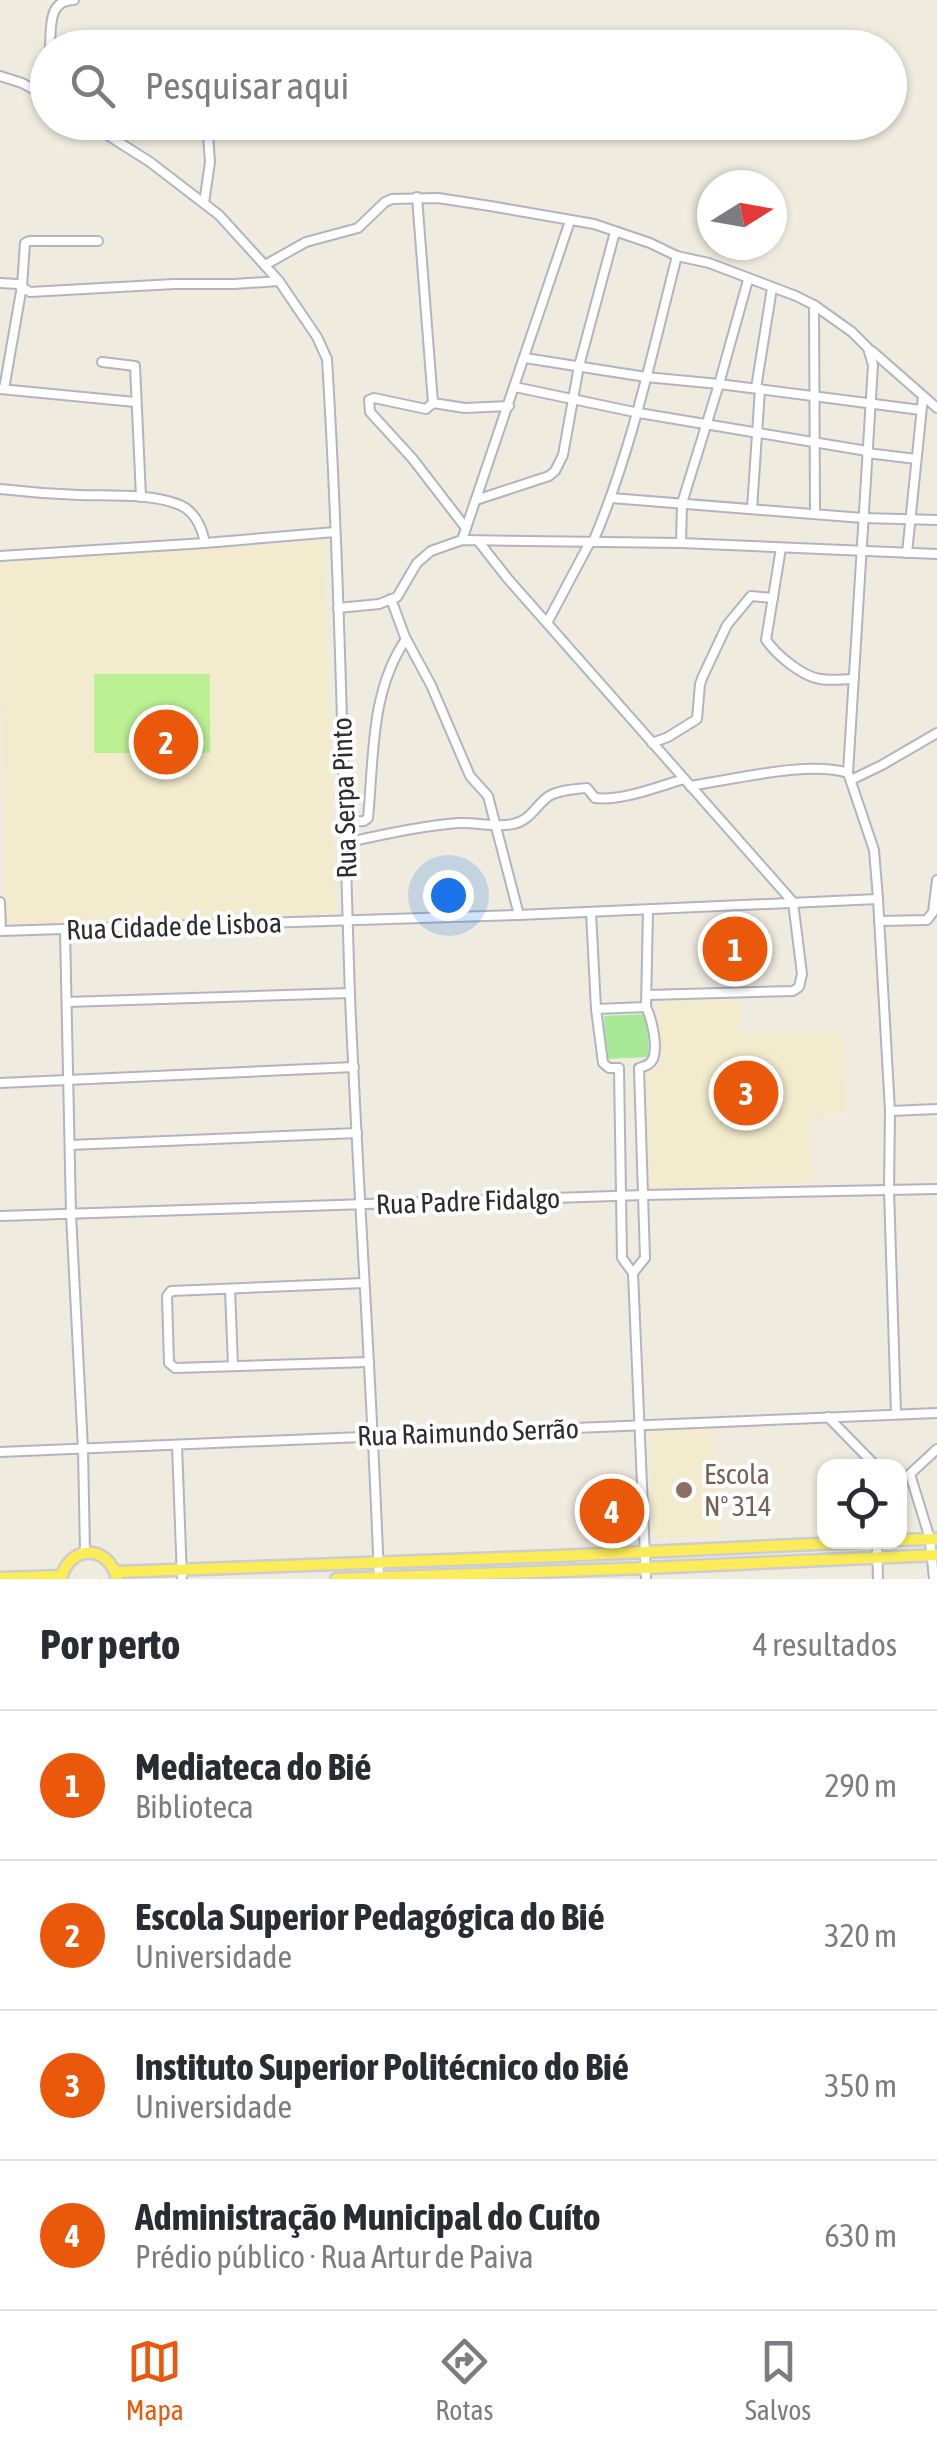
<!DOCTYPE html>
<html lang="pt">
<meta charset="utf-8">
<style>
body{margin:0;font-family:"Asap Condensed",sans-serif;background:#f2f2f3;color:#2b2b33}
.controls{position:absolute;right:30px;bottom:30px;display:grid;overflow:hidden;border-radius:20px;box-shadow:0 2px 8px #0004}
.controls button{width:90px;height:90px;display:grid;place-items:center;padding:0;border:0;border-bottom:2px solid #e1e1e2;background:#fff;color:#2b2b33;font:50px sans-serif}
.compass{position:absolute;left:697px;top:170px;width:90px;height:90px;border-radius:50%;background:#fff;box-shadow:0 2px 8px #0004;rotate:79deg}
.you{position:absolute;left:448px;top:895px;width:35px;height:35px;margin:-25px;border:8px solid #fff;border-radius:50%;background:#1a73e8;box-shadow:0 0 0 15px #1a73e833}
.badge{display:grid;place-items:center;width:65px;height:65px;border-radius:50%;background:#ea580c;color:#fff;font-size:32px;font-weight:700}
.pin{position:absolute;translate:-50% -50%;border:5px solid #fff;box-shadow:0 2px 10px #0006}
.list{margin:0;padding:0;list-style:none}
h2{display:flex;justify-content:space-between;align-items:center;height:130px;margin:0;padding:0 40px;font-size:42px}
h2 small{font-size:32px;font-weight:400;color:#7c7c81}
.list li{display:grid;grid-template-columns:65px 1fr auto;gap:30px;align-items:center;box-sizing:border-box;height:150px;padding:0 40px;border-top:2px solid #e1e1e2}
.list b{display:block;font-size:38px;white-space:nowrap}
.list p{margin:0;font-size:32px;white-space:nowrap;color:#7c7c81}
.list em{font-size:32px;font-style:normal;color:#7c7c81}
.icon{flex:none;width:55px;height:55px;fill:none;stroke:currentColor;stroke-width:2;stroke-linecap:round;stroke-linejoin:round}
.map{position:relative;flex:none;width:937px;height:1579px;overflow:hidden}
.search{position:absolute;background:#fff;box-shadow:0 2px 8px #0004;left:30px;right:30px;top:30px;height:110px;display:flex;align-items:center;gap:25px;box-sizing:border-box;padding:0 35px;border-radius:55px;color:#7c7c81;font-size:38px}
.sheet{height:730px;background:#fff}
nav{display:flex;justify-content:space-around;align-items:center;box-sizing:border-box;height:140px;border-top:2px solid #e1e1e2;background:#fff;font-size:28px;color:#7c7c81}
nav a{display:grid;justify-items:center;gap:5px}
nav .on{color:#ea580c}
.map>svg:first-child{display:block}
.education{fill:#f2ebce}
.green{fill:#a8e998}
.pitch{fill:#bcf193}
.lines{fill:none;stroke-linecap:round;stroke-linejoin:round}
.minor-casing{stroke:#b3b3c1;stroke-width:12}
.major-casing{stroke:#cdcdcd;stroke-width:15}
.minor{stroke:#fff;stroke-width:8}
.major{stroke:#fbec58;stroke-width:10}
.education-dot{fill:#8d6e63;stroke:#fff;stroke-width:4}
.labels{text-anchor:middle;dominant-baseline:central;stroke-width:8;stroke-linejoin:round;paint-order:stroke}
.street-label{font-size:28px;fill:#2d2d2d;stroke:#fff}
.education-label{font-size:28px;fill:#785e54;stroke:#fff;text-anchor:start}
</style>
<div class="map">
<svg width="937" height="1579" viewBox="0 0 937 1579">
<rect width="100%" height="100%" fill="#efebdf"/>
<!-- education -->
<g class="education">
<path d="M324,542L336,915L5,924L0,561Z"/>
<path d="M740,999L741,1034L844,1031L846,1115L809,1118L813,1182L650,1188L645,1071L661,1069L659,1001Z"/>
<path d="M712,1427L721,1537L652,1538L649,1430Z"/>
</g>
<!-- green -->
<path class="green" d="M647,1014L649,1057L606,1059L604,1016Z"/>
<!-- pitch -->
<rect class="pitch" x="94" y="674" width="116" height="79"/>
<g class="lines">
<defs>
<g id="minor">
<path d="M50,48C51,27 48,0 74,0"/>
<path d="M0,76L22,83L48,97"/>
<path d="M40,92L48,62"/>
<path d="M87,122L150,162L219,215L279,281L317,337L327,359C340,571 343,784 350,996C358,1190 372,1385 379,1579"/>
<path d="M417,197L433,403"/>
<path d="M204,203L210,162L207,122"/>
<path d="M265,265L306,242L358,228L385,202L392,199L438,198L490,206L594,224L650,243L677,256L709,263L796,296L814,305L852,332L868,348L873,365L848,773"/>
<path d="M0,283L17,284L30,292L174,284H234L279,281"/>
<path d="M814,305L815,513"/>
<path d="M872,351L937,408"/>
<path d="M525,358L646,377L719,384L921,410"/>
<path d="M102,362L135,366L141,497"/>
<path d="M515,387L639,413L867,451"/>
<path d="M756,388L772,288"/>
<path d="M0,389L135,402"/>
<path d="M4,389L22,286L25,243L29,241H98"/>
<path d="M867,453L916,459"/>
<path d="M0,489C26,492 52,494 79,495C109,496 152,493 180,505C196,512 202,528 205,543"/>
<path d="M611,498L863,518L937,520"/>
<path d="M476,500L549,476L555,471L563,455L579,366L615,232"/>
<path d="M752,509L760,389"/>
<path d="M466,528L412,458L370,412L369,400L374,398L426,409L433,403L465,408L509,406"/>
<path d="M462,540L570,221"/>
<path d="M479,542L508,579L793,902L802,974L799,987L793,991L648,995"/>
<path d="M593,542C632,450 652,353 677,256"/>
<path d="M681,543L682,503L719,384L748,280"/>
<path d="M781,548L766,640C777,655 801,676 820,679C831,681 843,679 854,679"/>
<path d="M907,553L923,397"/>
<path d="M0,556L205,543L335,532"/>
<path d="M391,599L405,637L431,685L470,776L488,796L519,915"/>
<path d="M338,608L379,604L397,597L417,563L431,551L462,540L681,543L937,554"/>
<path d="M547,623L590,542"/>
<path d="M652,743L668,737L697,719L700,684L703,676L727,625L751,596L773,598"/>
<path d="M851,780L882,765L937,733"/>
<path d="M690,786C731,780 811,760 848,773L874,850L878,899L890,1111L889,1190L896,1414"/>
<path d="M344,822L364,821L368,818C374,757 370,692 406,639"/>
<path d="M344,843C382,835 420,826 459,823C478,822 495,828 513,824C530,821 536,805 549,796C560,790 575,789 587,788L595,798C623,801 657,787 684,779"/>
<path d="M0,902L1,931"/>
<path d="M591,912L596,1009"/>
<path d="M879,921L927,920L933,912L937,880"/>
<path d="M65,930L71,1214L83,1449L85,1553"/>
<path d="M0,931L519,915L878,899"/>
<path d="M67,1002L350,993"/>
<path d="M646,1007C652,1019 658,1046 653,1059C650,1065 645,1066 639,1068L645,1258L633,1273L622,1258L619,1068H609L603,1063L596,1009Z"/>
<path d="M646,1007L648,910"/>
<path d="M0,1083L354,1067"/>
<path d="M890,1111L937,1109"/>
<path d="M70,1145L357,1133"/>
<path d="M0,1216L644,1195L937,1189"/>
<path d="M633,1273L646,1579"/>
<path d="M364,1283L171,1291L167,1296L169,1363L175,1368L369,1362"/>
<path d="M230,1289L233,1366"/>
<path d="M828,1417L876,1466"/>
<path d="M177,1445L182,1579"/>
<path d="M0,1452L937,1413"/>
<path d="M877,1542L878,1579"/>
<path d="M934,1579L930,1539L910,1474L937,1449"/>
</g>
<g id="major">
<path d="M900,1540L937,1539"/>
<path d="M116,1572L559,1556L861,1542"/>
<path d="M0,1578L61,1576"/>
<path d="M61,1579C69,1544 109,1544 117,1579"/>
<path d="M336,1579L646,1568L937,1555"/>
</g>
</defs>
<!-- minor casing -->
<use href="#minor" class="minor-casing"/>
<!-- major casing -->
<use href="#major" class="major-casing"/>
<!-- minor -->
<use href="#minor" class="minor"/>
<!-- major -->
<use href="#major" class="major"/>
</g>
<!-- markers -->
<circle class="education-dot" cx="684" cy="1490" r="10"/>
<g class="labels">
<!-- street labels -->
<g class="street-label">
<text transform="translate(344 798) rotate(-92)">Rua Serpa Pinto</text>
<text transform="translate(174 926) rotate(-2)">Rua Cidade de Lisboa</text>
<text transform="translate(468 1201) rotate(-2)">Rua Padre Fidalgo</text>
<text transform="translate(468 1432) rotate(-2)">Rua Raimundo Serrão</text>
</g>
<!-- education labels -->
<g class="education-label">
<text x="704" y="1474">Escola<tspan x="704" dy="32">Nº 314</tspan></text>
</g>
</g>
</svg>
<div class="controls">
<button><svg class="icon" aria-label="locate" viewBox="0 0 24 24"><circle cx="12" cy="12" r="6"/><path d="M12 2v4M12 18v4M2 12h4M18 12h4"/></svg></button>
</div>
<svg class="compass" viewBox="-18 -18 36 36"><path d="M0-13l5 13h-10z" fill="#e53935"/><path d="M0 13l5-13h-10z" fill="#7c7c81"/></svg>
<div class="you"></div>
<div class="pin badge" style="left:735px;top:949px">1</div>
<div class="pin badge" style="left:166px;top:742px">2</div>
<div class="pin badge" style="left:746px;top:1093px">3</div>
<div class="pin badge" style="left:612px;top:1511px">4</div>
<div class="search"><svg class="icon" aria-label="search" viewBox="0 0 24 24"><circle cx="10" cy="10" r="6"/><path d="M15 15l6 6"/></svg>Pesquisar aqui</div>
</div>
<section class="sheet">
<h2>Por perto<small>4 resultados</small></h2>
<ul class="list">
<li><span class="badge">1</span><div><b>Mediateca do Bié</b><p>Biblioteca</p></div><em>290 m</em></li>
<li><span class="badge">2</span><div><b>Escola Superior Pedagógica do Bié</b><p>Universidade</p></div><em>320 m</em></li>
<li><span class="badge">3</span><div><b>Instituto Superior Politécnico do Bié</b><p>Universidade</p></div><em>350 m</em></li>
<li><span class="badge">4</span><div><b>Administração Municipal do Cuíto</b><p>Prédio público · Rua Artur de Paiva</p></div><em>630 m</em></li>
</ul>
</section>
<nav>
<a class="on"><svg class="icon" aria-label="map" viewBox="0 0 24 24"><path d="M3 6l6-2 6 2 6-2v14l-6 2-6-2-6 2zM9 4v14M15 6v14"/></svg>Mapa</a>
<a><svg class="icon" aria-label="directions" viewBox="0 0 24 24"><path d="M12 3l9 9-9 9-9-9zM9 14v-3h6M13 9l2 2-2 2"/></svg>Rotas</a>
<a><svg class="icon" aria-label="saved" viewBox="0 0 24 24"><path d="M7 4h10v16l-5-4-5 4z"/></svg>Salvos</a>
</nav>
